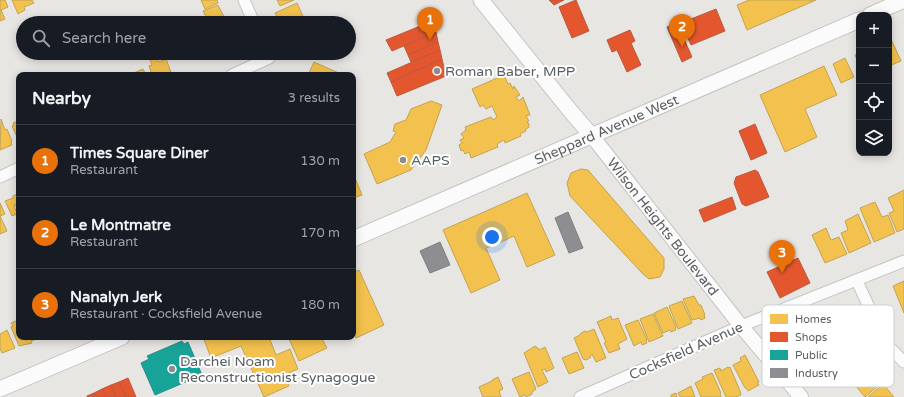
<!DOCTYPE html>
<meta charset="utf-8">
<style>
body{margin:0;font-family:"Varela Round",sans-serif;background:#242831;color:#f1f3f6}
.controls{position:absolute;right:12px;top:12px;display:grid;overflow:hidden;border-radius:8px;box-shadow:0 2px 10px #0003}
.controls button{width:36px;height:36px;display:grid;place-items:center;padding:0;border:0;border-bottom:1px solid #363941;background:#171b24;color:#f1f3f6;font:20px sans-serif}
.you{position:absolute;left:492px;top:237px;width:14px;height:14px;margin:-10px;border:3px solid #fff;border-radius:50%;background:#1a73e8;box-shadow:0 0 0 6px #1a73e833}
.badge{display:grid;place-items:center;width:26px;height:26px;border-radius:50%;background:#8b8e8e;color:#fff;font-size:13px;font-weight:700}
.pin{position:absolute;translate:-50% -33px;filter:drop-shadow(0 1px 2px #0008)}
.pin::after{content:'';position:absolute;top:21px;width:14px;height:12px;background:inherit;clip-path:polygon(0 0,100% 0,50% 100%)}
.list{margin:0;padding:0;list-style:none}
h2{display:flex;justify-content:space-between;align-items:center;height:52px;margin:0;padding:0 16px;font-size:17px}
h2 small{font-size:13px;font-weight:400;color:#9ea1a6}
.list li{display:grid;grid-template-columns:26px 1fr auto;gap:12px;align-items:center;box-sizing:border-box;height:72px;padding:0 16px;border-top:1px solid #363941}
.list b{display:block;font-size:15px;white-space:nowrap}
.list p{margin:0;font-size:13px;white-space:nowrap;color:#9ea1a6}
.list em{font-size:13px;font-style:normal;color:#9ea1a6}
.icon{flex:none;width:22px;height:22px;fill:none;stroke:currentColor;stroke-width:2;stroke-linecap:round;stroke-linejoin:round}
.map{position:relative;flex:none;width:904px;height:397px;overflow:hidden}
.search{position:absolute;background:#171b24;box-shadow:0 2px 10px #0003;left:16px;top:16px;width:340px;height:44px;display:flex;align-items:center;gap:10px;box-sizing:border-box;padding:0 14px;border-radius:22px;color:#9ea1a6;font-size:15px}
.panel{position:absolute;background:#171b24;box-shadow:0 2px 10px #0003;left:16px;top:72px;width:340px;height:268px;border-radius:8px}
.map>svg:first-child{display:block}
.homes{fill:#f2c14e;stroke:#c4a354}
.shops{fill:#e4572e;stroke:#ba593d}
.public{fill:#17a398;stroke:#2b8e88}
.industry{fill:#8d8d92;stroke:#7d7f83}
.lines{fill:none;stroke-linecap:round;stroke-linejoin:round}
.minor-casing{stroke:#c4c4c4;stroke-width:13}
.tertiary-casing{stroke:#c4c4c4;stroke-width:16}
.secondary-casing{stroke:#c3c3c3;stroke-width:17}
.minor{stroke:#fcfbfb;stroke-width:11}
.tertiary{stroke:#fcfbfb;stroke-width:14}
.secondary{stroke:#fcfbfb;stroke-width:15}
.poi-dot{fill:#8b8e8e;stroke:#fff;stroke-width:1.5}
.labels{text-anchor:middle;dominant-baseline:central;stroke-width:4;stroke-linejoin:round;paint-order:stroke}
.poi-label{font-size:14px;fill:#595e61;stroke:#fff;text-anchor:start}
.street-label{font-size:14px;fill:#595e61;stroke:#fff}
.key{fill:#fff;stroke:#cdcfd0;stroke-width:1}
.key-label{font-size:11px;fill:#595e61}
</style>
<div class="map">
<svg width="904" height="397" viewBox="0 0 904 397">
<rect width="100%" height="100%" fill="#e8e6e3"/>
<!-- homes -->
<g class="homes">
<path d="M0,0H5L8,7L1,10L5,19L0,21Z"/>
<path d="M12,0H32L34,3L24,7L25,10L18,14Z"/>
<path d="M201,0H217L218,3L205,9Z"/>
<path d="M277,0H294L280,6Z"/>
<path d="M749,0H816L747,30L737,5Z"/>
<path d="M297,3L306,23H280L275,13Z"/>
<path d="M218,5L226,21V23H212L209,16L206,17L203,11Z"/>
<path d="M891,39L901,61L889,66V40Z"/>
<path d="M310,53H320L311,57Z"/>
<path d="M859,53V65L855,55Z"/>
<path d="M156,57L159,62L166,59L171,72L163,75H152L149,66L152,65L150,60Z"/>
<path d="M845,58L854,77L841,83L833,64Z"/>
<path d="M314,62L341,74L340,75H308Z"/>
<path d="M824,66L837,95L805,109L817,137L785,152L760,95Z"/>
<path d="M143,69L146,75H129Z"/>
<path d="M504,75L508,84L510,83L513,89L514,86L520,95L516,97L519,101L523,97L530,115L526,116L529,121L527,122L529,124V127L525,130L526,131L520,134L521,136L505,143L504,140L497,144L498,147L471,158L469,152L465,154L463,150L461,151L459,145L462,143L460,140L464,138L461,134L466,130L465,127L491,117L493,120L497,117L492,106L486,109L483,105L480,107L472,89Z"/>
<path d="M431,101L442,105L426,150L411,170L377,184L364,154L390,142L396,132L393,131L395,124L406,120L411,109Z"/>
<path d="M1,119L5,130L7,129L12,141L11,142L12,145L0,150Z"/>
<path d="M18,121L19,138L18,139L12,126L14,125L13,123Z"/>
<path d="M581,169L588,170L664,258V269L660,277L649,279L643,274L570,196L567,183L571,173Z"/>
<path d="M353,173L362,195L353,198Z"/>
<path d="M904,190V229L897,232L889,213L894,211L888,198Z"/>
<path d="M527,193L555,255L527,267L514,236L501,242L486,248L500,280L471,293L443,230Z"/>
<path d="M17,194V196L19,195V213L15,204L14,205L17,214L12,216L5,201L13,198V196Z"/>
<path d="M875,202L882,217L888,215L895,233L874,242L860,208Z"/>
<path d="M0,203L5,214L0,216L7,231L0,234Z"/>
<path d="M858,214L871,243L849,253L841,233L848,230L845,221Z"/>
<path d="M826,228L831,240L839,237L847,254L825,263L812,235Z"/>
<path d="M359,270L384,325L356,338L353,332V273Z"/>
<path d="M904,281V313L893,286Z"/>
<path d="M694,296L699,305H701L705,315H704L705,318L701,320L700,318L692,320L683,299Z"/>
<path d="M682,301L692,323L678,329L669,306Z"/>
<path d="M667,307L676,327L675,328L676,330L671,332L670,330L663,333L654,313Z"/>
<path d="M653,314L663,336L649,342L640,319Z"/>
<path d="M611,316L612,320L618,318L627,339L618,344L620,349L609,353L604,343L606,342L597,322Z"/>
<path d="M18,320L19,337H36L37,339L31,341L32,343L19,346L11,327L13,326L11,323Z"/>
<path d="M638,320L647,340L646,341L647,343L642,345L641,342L634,346L625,325Z"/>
<path d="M594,329L606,358L596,362L592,354L591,355L590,358L586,360L583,359L574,338L580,335L581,333L585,331L587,332Z"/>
<path d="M7,330L15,348L2,353L0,348V334Z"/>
<path d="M203,337H269L276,355L290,349L298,369L284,375L289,386L264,397L241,346L211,358Z"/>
<path d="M288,337H321L327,348L299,361Z"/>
<path d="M535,346L538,348L539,350L545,347L554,368L546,372L545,369L542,370L548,382L538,387L524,353Z"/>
<path d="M577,352L584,368L569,374L562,358Z"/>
<path d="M745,355L759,382H757L759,385L748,391L746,388H745L733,365L741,361L740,358Z"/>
<path d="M868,359L885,380L865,397L847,376Z"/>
<path d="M728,367V368L730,367L740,391L741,395L735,397H726L714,370L720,368L721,371Z"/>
<path d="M529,372L536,389L532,392V394L526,397L525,395L520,397L512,379Z"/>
<path d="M712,373L721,393H720L721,397H701L695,383L703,379L702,377Z"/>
<path d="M498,377L503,389L499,391L501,397H483L479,387L492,381V380Z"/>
<path d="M883,384L894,397H868Z"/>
<path d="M691,386L695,397H680L678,393Z"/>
<path d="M676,393L677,397H671V395Z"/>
</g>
<!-- shops -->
<g class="shops">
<path d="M549,0H564L554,5Z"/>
<path d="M576,0L589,31L572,38L559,7Z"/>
<path d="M716,9L725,31L691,45L681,23Z"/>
<path d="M430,22L436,32L392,51L386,40Z"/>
<path d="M677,23L692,57L682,62L667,27Z"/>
<path d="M630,30L635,41L631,43L641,65L627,72L617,50L612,52L607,40Z"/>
<path d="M436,32L438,42L408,55L404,46Z"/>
<path d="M438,42L440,50L411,62L408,55Z"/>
<path d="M440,50L442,59L391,82L387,73Z"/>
<path d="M442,59L446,76L397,96L391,82Z"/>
<path d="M755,124L767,153L751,160L739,131Z"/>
<path d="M755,170L758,172L769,197L746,206L742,204L734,183L736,177Z"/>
<path d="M732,197L736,209L704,222L699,210Z"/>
<path d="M798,258L810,283L780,298L767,272Z"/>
<path d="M128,378L136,397H126L119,382Z"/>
<path d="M119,382L126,397H116L111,385Z"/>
<path d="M111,385L116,397H106L102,389Z"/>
<path d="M102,389L106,397H96L94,393Z"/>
<path d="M94,393L96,397H87V396Z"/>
</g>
<!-- public -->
<path class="public" d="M182,341L184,344L188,342L202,375L155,395L141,363L149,359L147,356Z"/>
<!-- industry -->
<g class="industry">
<path d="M568,212L583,248L569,253L555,218Z"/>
<path d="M440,242L450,265L430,273L420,251Z"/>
</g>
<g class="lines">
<defs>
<g id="minor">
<path d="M244,0L254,23"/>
<path d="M232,75L269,58L267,53"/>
<path d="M0,177L19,168"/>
<path d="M857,281L879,329L887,345L904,362"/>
<path d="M580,397L741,326L904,261"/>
</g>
<g id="tertiary">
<path id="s1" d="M592,136L741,326L801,397"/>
</g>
<g id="secondary">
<path d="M481,0L572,113L592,136"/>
<path d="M870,15L904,0"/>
<path id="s2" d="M353,239L859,20"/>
<path d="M0,389L122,337"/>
</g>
</defs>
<!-- minor casing -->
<use href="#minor" class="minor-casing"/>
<!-- tertiary casing -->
<use href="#tertiary" class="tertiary-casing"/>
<!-- secondary casing -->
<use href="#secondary" class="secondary-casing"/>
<!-- minor -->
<use href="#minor" class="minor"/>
<!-- tertiary -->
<use href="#tertiary" class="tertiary"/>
<!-- secondary -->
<use href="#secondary" class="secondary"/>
</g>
<!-- markers -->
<g class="poi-dot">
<circle cx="437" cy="71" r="4"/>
<circle cx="403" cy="160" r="4"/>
<circle cx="172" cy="369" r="4"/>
</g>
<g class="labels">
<!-- poi labels -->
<g class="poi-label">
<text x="445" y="71">Roman Baber, MPP</text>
<text x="411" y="160">AAPS</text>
<text x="180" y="361">Darchei Noam<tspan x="180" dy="16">Reconstructionist Synagogue</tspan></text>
</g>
<!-- street labels -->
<g class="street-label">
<text stroke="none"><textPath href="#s2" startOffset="276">Sheppard Avenue West</textPath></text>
<text stroke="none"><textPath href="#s1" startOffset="115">Wilson Heights Boulevard</textPath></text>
<text transform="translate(686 351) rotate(-24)">Cocksfield Avenue</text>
</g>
</g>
<!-- legend -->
<rect x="762" y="305" width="132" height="82" rx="6" class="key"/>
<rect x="770" y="314" width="18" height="10" fill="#f2c14e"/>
<rect x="770" y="332" width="18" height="10" fill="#e4572e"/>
<rect x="770" y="350" width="18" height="10" fill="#17a398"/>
<rect x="770" y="368" width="18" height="10" fill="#8d8d92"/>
<g class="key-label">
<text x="795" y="323">Homes</text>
<text x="795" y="341">Shops</text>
<text x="795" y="359">Public</text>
<text x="795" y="377">Industry</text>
</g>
</svg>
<div class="controls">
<button>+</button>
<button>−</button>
<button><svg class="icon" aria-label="locate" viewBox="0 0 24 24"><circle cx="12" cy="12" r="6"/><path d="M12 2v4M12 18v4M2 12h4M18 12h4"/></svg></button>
<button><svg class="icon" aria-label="layers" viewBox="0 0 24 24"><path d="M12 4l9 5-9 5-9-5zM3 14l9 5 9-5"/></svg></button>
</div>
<div class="you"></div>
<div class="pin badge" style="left:430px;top:40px;background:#e8710a">1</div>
<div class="pin badge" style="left:682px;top:47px;background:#e8710a">2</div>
<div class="pin badge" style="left:782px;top:273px;background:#e8710a">3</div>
<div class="search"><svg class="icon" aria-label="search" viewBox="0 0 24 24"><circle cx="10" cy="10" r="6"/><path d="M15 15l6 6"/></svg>Search here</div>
<section class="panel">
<h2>Nearby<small>3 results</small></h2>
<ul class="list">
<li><span class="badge" style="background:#e8710a">1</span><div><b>Times Square Diner</b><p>Restaurant</p></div><em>130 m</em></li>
<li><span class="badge" style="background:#e8710a">2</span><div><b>Le Montmatre</b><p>Restaurant</p></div><em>170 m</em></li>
<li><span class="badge" style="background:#e8710a">3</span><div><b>Nanalyn Jerk</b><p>Restaurant · Cocksfield Avenue</p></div><em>180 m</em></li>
</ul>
</section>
</div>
